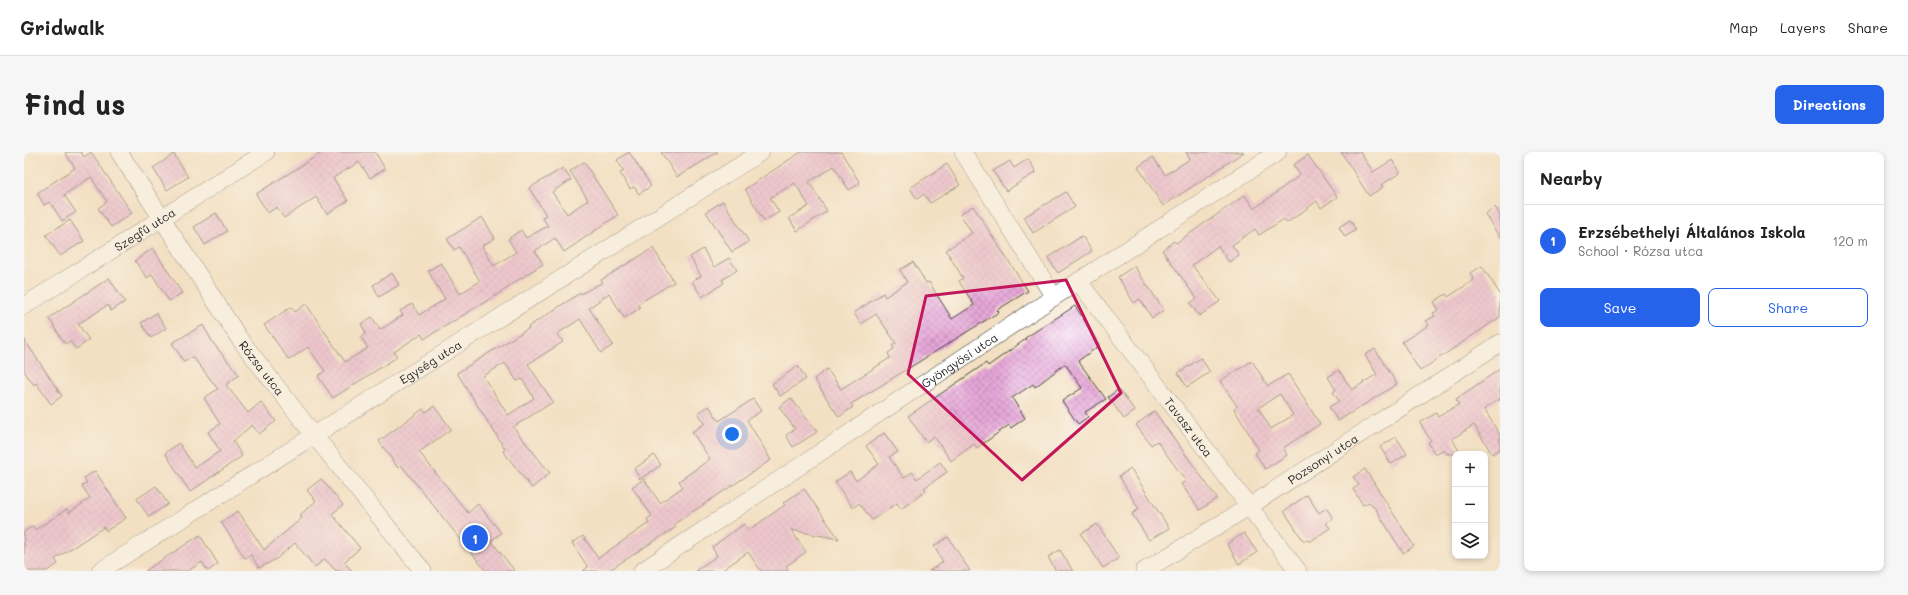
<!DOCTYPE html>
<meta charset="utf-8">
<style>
body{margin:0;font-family:Mali,sans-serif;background:#f6f6f6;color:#222}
.controls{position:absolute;right:12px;bottom:12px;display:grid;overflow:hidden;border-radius:8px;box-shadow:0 2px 6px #0003}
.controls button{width:36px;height:36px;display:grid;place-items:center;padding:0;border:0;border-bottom:1px solid #e0e0e0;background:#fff;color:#222;font:20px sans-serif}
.you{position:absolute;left:708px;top:282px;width:14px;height:14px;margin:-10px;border:3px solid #fff;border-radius:50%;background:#1a73e8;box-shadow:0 0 0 6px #1a73e833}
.badge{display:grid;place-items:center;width:26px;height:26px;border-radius:50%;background:#2563eb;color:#fff;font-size:13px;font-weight:700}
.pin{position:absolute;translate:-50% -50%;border:2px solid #fff;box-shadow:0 1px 4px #0006}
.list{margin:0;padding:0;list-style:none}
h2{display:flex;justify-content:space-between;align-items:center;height:52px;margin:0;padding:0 16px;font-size:17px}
h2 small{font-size:13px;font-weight:400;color:#767676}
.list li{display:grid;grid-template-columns:26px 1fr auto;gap:12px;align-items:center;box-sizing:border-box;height:72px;padding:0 16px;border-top:1px solid #e0e0e0}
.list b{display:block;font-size:15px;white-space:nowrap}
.list p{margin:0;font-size:13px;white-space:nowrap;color:#767676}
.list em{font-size:13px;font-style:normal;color:#767676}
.actions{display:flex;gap:8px;padding:12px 16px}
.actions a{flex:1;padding:9px 0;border:1px solid #2563eb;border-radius:8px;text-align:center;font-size:14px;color:#2563eb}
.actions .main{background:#2563eb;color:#fff}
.icon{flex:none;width:22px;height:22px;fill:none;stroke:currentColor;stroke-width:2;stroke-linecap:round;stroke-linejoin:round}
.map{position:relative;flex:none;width:1476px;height:419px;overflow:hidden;border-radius:8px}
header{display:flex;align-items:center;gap:24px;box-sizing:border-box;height:56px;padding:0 20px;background:#fff;border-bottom:1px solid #e0e0e0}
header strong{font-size:19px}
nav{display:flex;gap:22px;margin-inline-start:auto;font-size:14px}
.intro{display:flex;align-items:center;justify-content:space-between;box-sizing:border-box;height:96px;padding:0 24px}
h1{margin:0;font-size:28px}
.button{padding:10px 18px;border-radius:8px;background:#2563eb;color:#fff;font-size:14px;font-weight:700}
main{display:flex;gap:24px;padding:0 24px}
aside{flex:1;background:#fff;border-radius:8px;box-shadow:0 2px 6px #0003}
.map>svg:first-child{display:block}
.building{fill:url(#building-cross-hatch);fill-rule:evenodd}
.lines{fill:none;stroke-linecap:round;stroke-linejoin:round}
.minor-casing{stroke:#494642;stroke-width:18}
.minor{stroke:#fff;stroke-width:17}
.marked{fill:none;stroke:#c2185b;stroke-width:3;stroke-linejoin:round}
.labels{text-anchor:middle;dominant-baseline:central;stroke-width:4;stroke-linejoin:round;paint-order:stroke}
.street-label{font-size:12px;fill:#2b2b2b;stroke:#fff}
</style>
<header>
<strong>Gridwalk</strong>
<nav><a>Map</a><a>Layers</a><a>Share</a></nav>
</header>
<div class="intro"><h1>Find us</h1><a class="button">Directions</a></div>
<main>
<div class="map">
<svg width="1476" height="419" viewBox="0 0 1476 419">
<defs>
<pattern id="building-cross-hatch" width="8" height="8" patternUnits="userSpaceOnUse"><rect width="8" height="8" fill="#e7a7d9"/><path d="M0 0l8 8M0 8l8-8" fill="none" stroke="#bb88b0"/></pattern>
</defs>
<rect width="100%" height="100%" fill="#fff"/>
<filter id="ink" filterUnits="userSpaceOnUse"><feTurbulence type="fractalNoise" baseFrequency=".025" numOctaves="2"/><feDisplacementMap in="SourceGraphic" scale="8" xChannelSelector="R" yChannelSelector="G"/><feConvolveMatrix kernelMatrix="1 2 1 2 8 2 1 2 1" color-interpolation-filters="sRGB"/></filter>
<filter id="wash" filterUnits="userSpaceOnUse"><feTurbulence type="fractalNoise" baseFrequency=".012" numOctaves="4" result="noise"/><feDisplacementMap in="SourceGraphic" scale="16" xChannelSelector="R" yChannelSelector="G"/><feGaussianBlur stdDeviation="0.9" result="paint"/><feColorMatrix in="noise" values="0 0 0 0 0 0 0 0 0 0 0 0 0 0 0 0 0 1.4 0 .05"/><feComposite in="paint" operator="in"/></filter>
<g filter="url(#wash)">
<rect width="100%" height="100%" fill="#f3e0c3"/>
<g id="blocks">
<!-- building -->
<g class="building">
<path d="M41,0H57L60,5L67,0L108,61L87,75L74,56L83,50L67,25L40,43L52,60L38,69L26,50L20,53L13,41L51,16Z"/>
<path d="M299,0H351L361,17L346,26L335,10L309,26L324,49L303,62L292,45L260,66L253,55L244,61L232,42Z"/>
<path d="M605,0L627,34L615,42L610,35L606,37L596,21L600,19L593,8Z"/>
<path d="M637,0H694L653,25Z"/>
<path d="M777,0H817L836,31L825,38L810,14L785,30L803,59L773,79L765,66L785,54L771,31L746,46L755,60L740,69L721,37Z"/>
<path d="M1162,0H1220L1139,54L1114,15L1129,5L1141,23L1166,7Z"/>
<path d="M1317,0H1336L1349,20L1368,8L1376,21L1357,33L1359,35L1345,44Z"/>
<path d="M150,2L164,25L143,38L129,16Z"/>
<path d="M1284,3L1313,45L1297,56L1293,49L1263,71L1260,67L1235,83L1231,77L1208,93L1215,103L1205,110L1194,94L1168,113L1196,149L1175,164L1166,151L1173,147L1138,98L1150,89L1152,91L1221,43L1230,57L1276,23L1269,13Z"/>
<path d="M1004,7L1012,20L982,39L969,19L986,9L990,16Z"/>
<path d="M560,10L594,63L540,100L531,86L511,99L519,112L483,135L484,136L400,187L397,182L370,200L373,205L309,246L294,224L301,219L284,195L265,208L240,173L267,155L271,160L282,152L321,210L344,196L337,185L342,181L337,172L348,165L356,178L379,163L376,159L388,152L395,163L421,147L404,119L417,111L436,142L456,129L435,95L430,98L423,87L458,65L471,86L458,94L470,114L492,100L484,87L497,78L502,86L524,74L518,65L522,63L505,36L539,16L547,28L528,40L543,62L564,48L546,19Z"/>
<path d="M923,12L936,33L906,51L900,42L893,47L886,36Z"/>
<path d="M1042,40L1051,55L1009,81L1000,65Z"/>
<path d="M699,49L725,90L708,100L682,60Z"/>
<path d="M949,54L1004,139L973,158L975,160L827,252L829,255L815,265L790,227L803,217L817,237L866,206L864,201L870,197L868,193L872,191L852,162L837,172L830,161L859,141L861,145L883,130L876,118L889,110L902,131L905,130L928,167L950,153L935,129L939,126L922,98L948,81L936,62Z"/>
<path d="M1471,55L1476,63V86L1461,62Z"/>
<path d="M192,61L203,79L181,93L170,75Z"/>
<path d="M46,68L60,89L36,104L22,83Z"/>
<path d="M1326,68L1332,78L1321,85L1315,75Z"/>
<path d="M1058,84L1068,99L1034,121L1024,106Z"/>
<path d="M129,96L158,141L145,149L128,122L123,126L111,109Z"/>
<path d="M629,96L650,130L614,152L616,156L600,166L585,141L565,156L589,193L577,201L556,167L533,182L539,190L504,212L529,250L489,275L526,321L508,336L479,299L481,297L433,221L505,176L504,175L556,141L557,142L579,130L577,128ZM481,211L493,229L498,227L510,246L484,263L459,224Z"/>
<path d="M679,97L690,115L705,106L713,118L698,128L700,131L678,145L668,129L677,124L666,105Z"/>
<path d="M1110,114L1140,158L1128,166L1116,147L1110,151L1094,125Z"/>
<path d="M1458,114L1476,142V165L1396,219L1378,190L1405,173L1402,169L1411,164L1409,161L1415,158L1410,150L1422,142L1424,145L1450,128L1446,121Z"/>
<path d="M368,121L375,133L355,145L349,133Z"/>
<path d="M85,126L101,150L87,159L84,153L54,172L65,188L52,197L46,189L41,192L25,166Z"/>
<path d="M1051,154L1076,193L1054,209L1082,247L1061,260L1064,265L1054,272L1038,249L1058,236L1041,212L1011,235L1009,232L988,246L1001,266L987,276L985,273L953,296L950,292L927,309L910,284L902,290L884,264L962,211L964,214L1002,187L1001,186Z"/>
<path d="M132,161L142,176L127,186L117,171Z"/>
<path d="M179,173L189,191L215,223L202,233L224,261L237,250L252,269L235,282L228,273L209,289L218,304L166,340L141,301L155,291L171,316L196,299L184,280L196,272L180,246L194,237L169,205L160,210L148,191Z"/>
<path d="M0,187L38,244L27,252L12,231L10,233L0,219Z"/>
<path d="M1351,197L1373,232L1314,269L1305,255L1315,249L1309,240L1312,238L1304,225L1315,218L1328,238L1353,222L1341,203Z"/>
<path d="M1177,206L1186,220L1163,235L1154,221Z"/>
<path d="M1228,209L1244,234L1264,222L1296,272L1259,296L1263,303L1241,317L1231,301L1235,298L1210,257L1213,254L1196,229ZM1256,242L1269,263L1247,277L1234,256Z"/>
<path d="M774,214L782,227L756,244L748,232Z"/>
<path d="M1476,217V249L1475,247L1460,257L1476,283V297L1468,302L1450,273L1428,287L1437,302H1423L1420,297L1411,302L1404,291L1407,289L1396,271L1412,261L1414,265L1435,252L1432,247Z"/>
<path d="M1095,237L1111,259L1100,267L1084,245Z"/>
<path d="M767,246L793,280L769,295L762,283L771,277L755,255Z"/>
<path d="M729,247L737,259L723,268L747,308L650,372L652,375L584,419H559L564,415L548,391L559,384L574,406L625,371L623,367L628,364L608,335L620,327L636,351L659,335L655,329L686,307L668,280L681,271L674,261L685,254L695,269Z"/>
<path d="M410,254L427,277L395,300L444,361L454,352L477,381L467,389L491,419H462L377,313L374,316L355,289L399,257L402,260Z"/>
<path d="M1130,259L1193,346L1176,358L1157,332L1162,329L1133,289L1127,293L1112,273Z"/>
<path d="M860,281L874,300L865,305L880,326L888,320L893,327L916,310L923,320L900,336L902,339L877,357L873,351L848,368L835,351L829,356L811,330L826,320L832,329L855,312L842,294Z"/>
<path d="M1372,285L1383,302L1367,312L1356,295Z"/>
<path d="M630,303L637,313L616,327L610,317Z"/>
<path d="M1107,317L1145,376L1125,388L1108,362L1115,357L1095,324Z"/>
<path d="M1341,317L1390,394L1379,401L1351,356L1345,350L1339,353L1329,337L1335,333L1329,325Z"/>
<path d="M71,319L102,366L82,379L80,375L31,407L34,412L23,419H3L0,415V380L9,374L11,378L43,357L45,361L66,346L58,334L63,331L60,326Z"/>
<path d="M297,327L319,353L308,362L336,396L320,410L328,419H312L301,407L291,415L271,391L252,407L235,416L227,403L221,406L197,370L214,359L240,398L278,366L276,363L292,349L283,338Z"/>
<path d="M132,334L144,352L125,365L113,347Z"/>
<path d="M780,337L815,387L767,378L782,400L762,414L765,419H737L724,400L697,419H671L693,404L688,395L720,372L725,378L761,353L759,351Z"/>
<path d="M1283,343L1295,361L1302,356L1309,366L1302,371L1306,376L1287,389L1279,388L1260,359Z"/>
<path d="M1073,372L1095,406L1079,416L1057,382Z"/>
<path d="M1220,381L1233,400L1215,412L1203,392Z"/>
<path d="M176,383L194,412L184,419L178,410L164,419H121Z"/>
<path d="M924,385L946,419H905L919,410L910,394Z"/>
<path d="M1036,398L1049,419H1032L1024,405Z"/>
</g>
</g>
</g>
<g filter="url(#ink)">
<use href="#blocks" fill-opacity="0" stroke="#494642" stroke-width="1"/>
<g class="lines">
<defs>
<g id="minor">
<path id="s1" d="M95,0L215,186L289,282L399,419"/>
<path d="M939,0L1030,145"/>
<path id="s2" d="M1055,130L1274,419"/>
<path id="s3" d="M0,154L242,0"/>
<path id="s4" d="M76,419L737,0"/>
<path id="s5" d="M618,419L1030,145L1254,0"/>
<path id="s6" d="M1120,419L1226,354L1476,191"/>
</g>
</defs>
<!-- minor casing -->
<use href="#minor" class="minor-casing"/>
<!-- minor -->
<use href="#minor" class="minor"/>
</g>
</g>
<!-- marked area -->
<path d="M0 0H1476V419H0ZM1042,128L1097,241L998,328L884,222L902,144Z" fill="#f3e0c3" fill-opacity=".55" fill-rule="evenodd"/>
<path class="marked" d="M1042,128L1097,241L998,328L884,222L902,144Z"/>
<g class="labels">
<!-- street labels -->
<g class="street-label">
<text stroke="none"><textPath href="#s3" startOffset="143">Szegfű utca</textPath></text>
<text stroke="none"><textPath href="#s5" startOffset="381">Gyöngyösi utca</textPath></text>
<text stroke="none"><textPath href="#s4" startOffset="391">Egység utca</textPath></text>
<text stroke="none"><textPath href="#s1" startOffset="259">Rózsa utca</textPath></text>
<text stroke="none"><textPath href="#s2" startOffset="182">Tavasz utca</textPath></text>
<text stroke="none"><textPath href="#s6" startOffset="211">Pozsonyi utca</textPath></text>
</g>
</g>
</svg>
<div class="controls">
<button>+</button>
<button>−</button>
<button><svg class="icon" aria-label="layers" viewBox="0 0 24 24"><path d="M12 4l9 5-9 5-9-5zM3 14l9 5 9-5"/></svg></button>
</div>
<div class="you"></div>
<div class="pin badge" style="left:451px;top:386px">1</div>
</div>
<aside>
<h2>Nearby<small></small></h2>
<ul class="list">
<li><span class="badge">1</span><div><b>Erzsébethelyi Általános Iskola</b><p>School · Rózsa utca</p></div><em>120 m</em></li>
</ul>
<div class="actions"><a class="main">Save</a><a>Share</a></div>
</aside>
</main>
